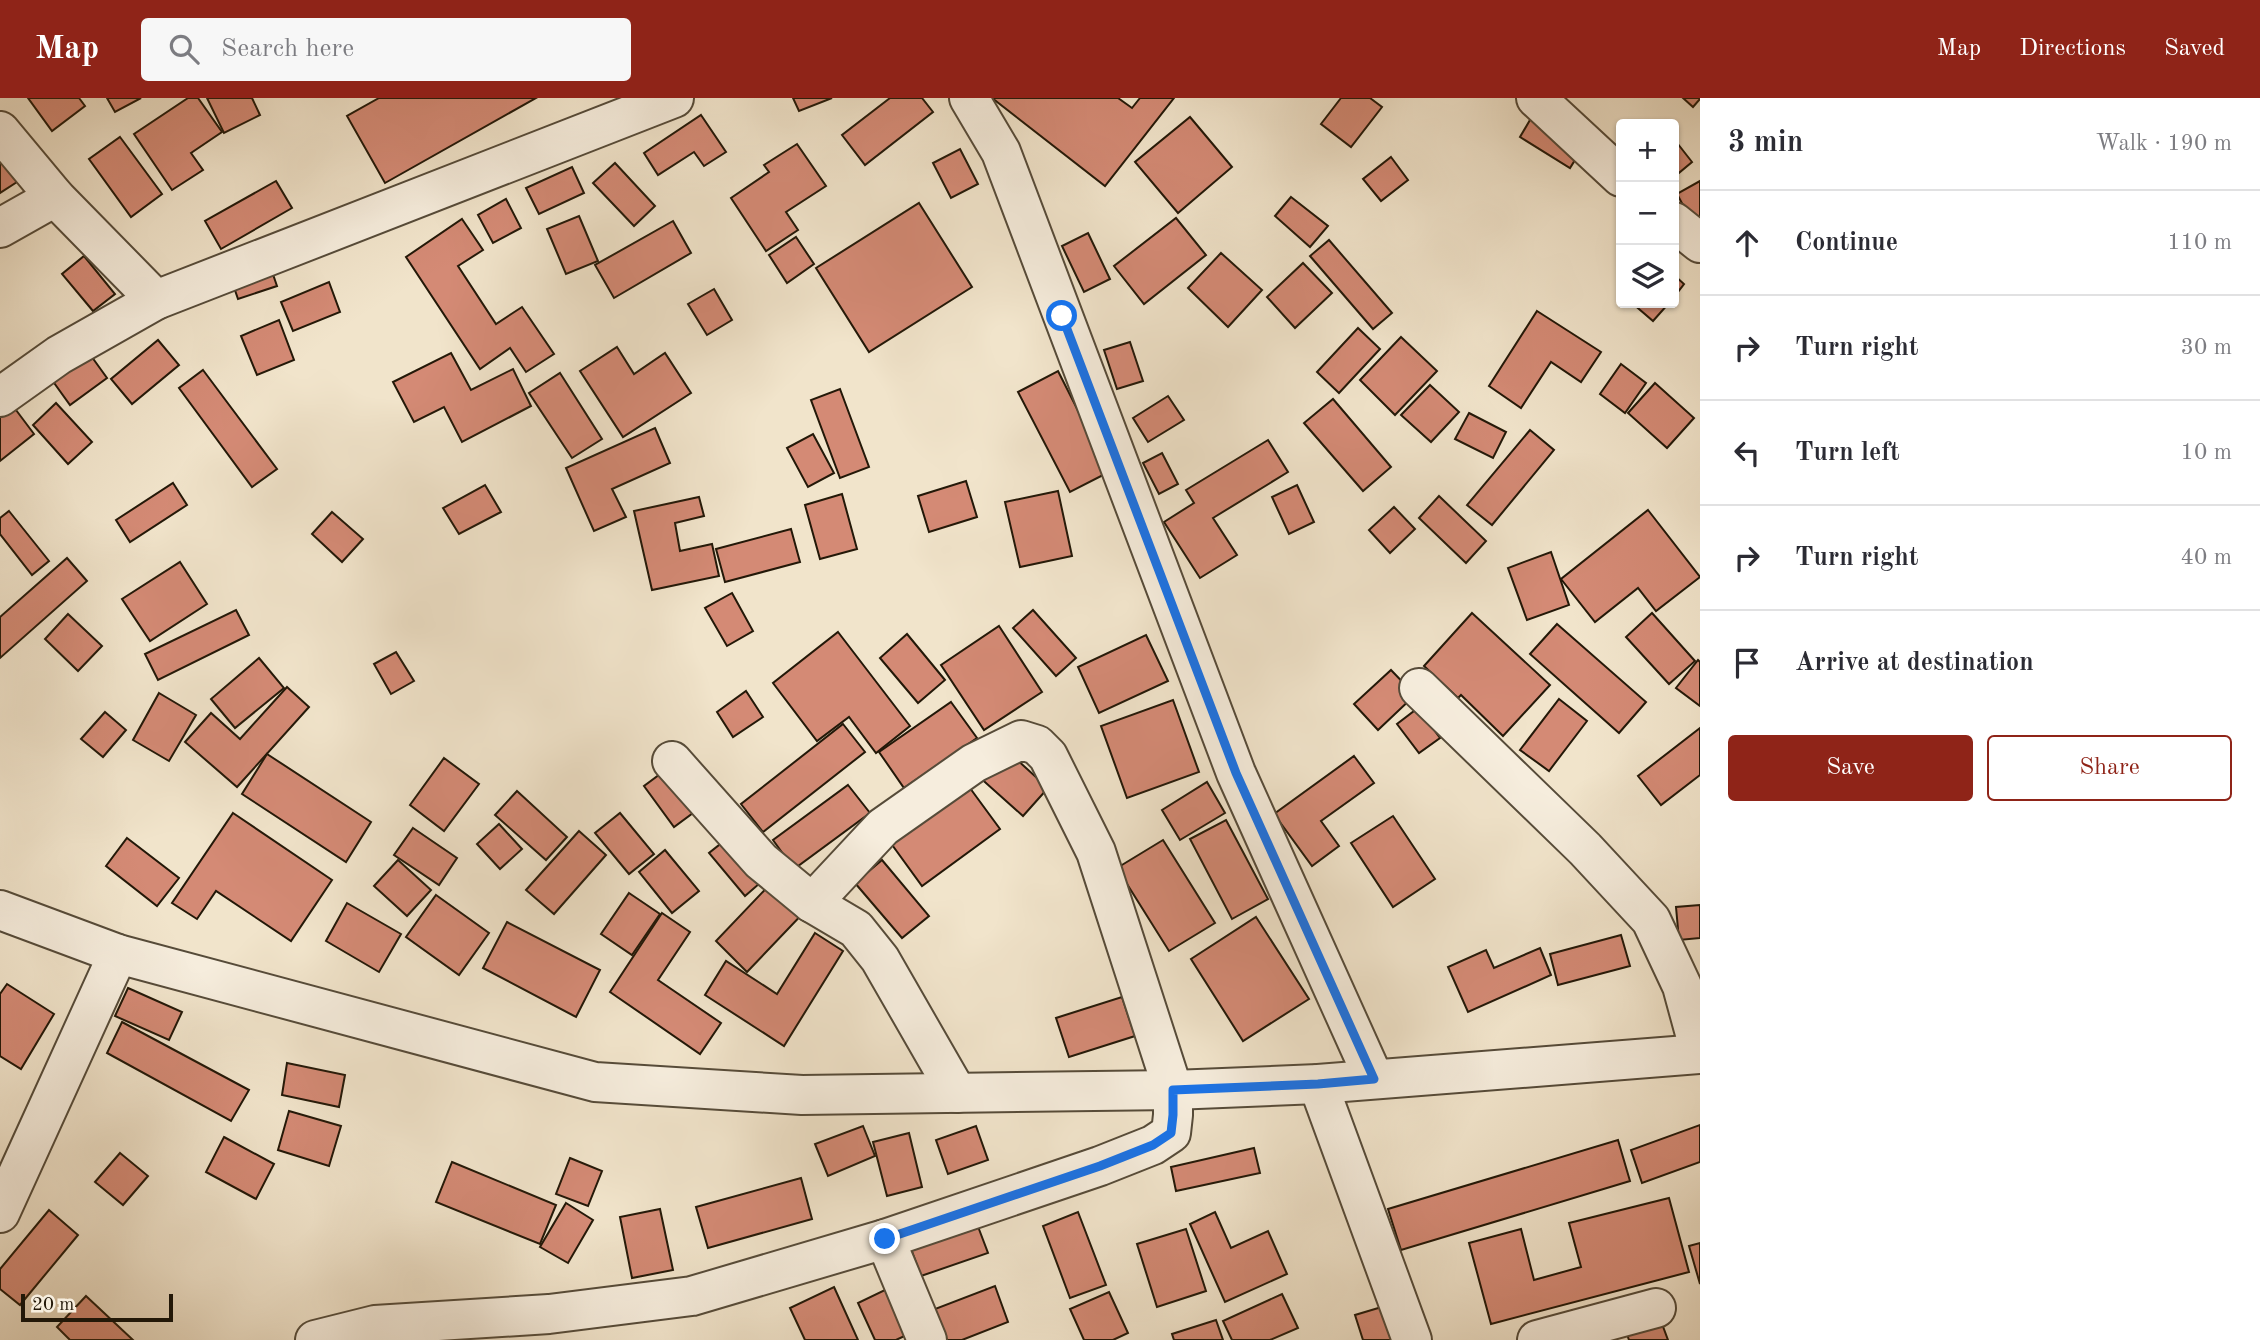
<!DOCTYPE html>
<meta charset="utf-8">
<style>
body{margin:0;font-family:"Old Standard TT",serif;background:#f7f7f7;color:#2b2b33}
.controls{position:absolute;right:21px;top:21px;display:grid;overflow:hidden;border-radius:7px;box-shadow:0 2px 5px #0004}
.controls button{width:63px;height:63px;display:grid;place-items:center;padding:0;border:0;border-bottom:2px solid #e1e1e2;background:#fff;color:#2b2b33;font:35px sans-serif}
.scale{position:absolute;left:21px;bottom:18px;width:152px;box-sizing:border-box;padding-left:7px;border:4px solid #231808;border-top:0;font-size:19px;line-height:24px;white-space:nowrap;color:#231808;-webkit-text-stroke:5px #f6eddd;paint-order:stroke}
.stop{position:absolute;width:21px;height:21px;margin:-16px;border:5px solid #1a73e8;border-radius:50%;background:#fff}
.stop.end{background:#1a73e8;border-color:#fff;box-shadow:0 2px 7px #0008}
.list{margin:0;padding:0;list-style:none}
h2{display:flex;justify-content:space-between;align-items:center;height:91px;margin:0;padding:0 28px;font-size:30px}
h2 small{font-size:23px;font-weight:400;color:#7c7c81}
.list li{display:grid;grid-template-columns:46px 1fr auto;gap:21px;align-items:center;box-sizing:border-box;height:105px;padding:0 28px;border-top:2px solid #e1e1e2}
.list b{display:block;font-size:26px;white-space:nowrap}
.list em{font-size:23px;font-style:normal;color:#7c7c81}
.actions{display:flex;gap:14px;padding:21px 28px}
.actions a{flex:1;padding:16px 0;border:2px solid #8f2418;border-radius:7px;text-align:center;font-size:24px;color:#8f2418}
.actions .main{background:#8f2418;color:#fff}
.icon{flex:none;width:38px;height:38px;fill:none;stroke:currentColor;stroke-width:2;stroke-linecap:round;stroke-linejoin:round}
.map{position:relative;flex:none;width:1700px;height:1242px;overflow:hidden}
header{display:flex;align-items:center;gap:42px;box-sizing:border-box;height:98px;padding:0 35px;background:#8f2418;color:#fff}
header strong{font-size:33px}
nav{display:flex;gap:38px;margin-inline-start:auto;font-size:24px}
.search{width:490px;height:63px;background:#f7f7f7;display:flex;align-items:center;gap:18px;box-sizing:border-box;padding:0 24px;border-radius:7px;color:#7c7c81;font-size:26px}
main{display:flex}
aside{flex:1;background:#fff}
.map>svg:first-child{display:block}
.building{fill:#d48a75;stroke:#231808;stroke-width:2}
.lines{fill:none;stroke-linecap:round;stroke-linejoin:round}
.minor-casing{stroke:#564b39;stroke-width:42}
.minor{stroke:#f6eddd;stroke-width:38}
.route{stroke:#1a73e8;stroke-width:9}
</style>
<header>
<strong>Map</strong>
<div class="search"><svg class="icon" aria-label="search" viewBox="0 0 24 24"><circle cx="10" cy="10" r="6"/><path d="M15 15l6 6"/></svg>Search here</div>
<nav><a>Map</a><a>Directions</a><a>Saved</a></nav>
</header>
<main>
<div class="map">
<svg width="1700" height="1242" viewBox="0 0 1700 1242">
<rect width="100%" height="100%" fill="#f1e4cb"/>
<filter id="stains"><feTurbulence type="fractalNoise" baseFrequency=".00286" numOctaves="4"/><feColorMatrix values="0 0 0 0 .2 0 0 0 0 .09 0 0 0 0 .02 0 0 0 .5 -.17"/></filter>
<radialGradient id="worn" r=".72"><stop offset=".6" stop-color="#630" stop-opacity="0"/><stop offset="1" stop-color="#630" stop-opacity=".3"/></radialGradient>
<!-- building -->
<g class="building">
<path d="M28,0H79L85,8L52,33Z"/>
<path d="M107,0H141L115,14Z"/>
<path d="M188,0H198L222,34L191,55L203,72L172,92L134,36Z"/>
<path d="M207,0H252L260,17L224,35Z"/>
<path d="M379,0H536L385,85L347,18Z"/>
<path d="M793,0H832L799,13Z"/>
<path d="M890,0H922L933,14L865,67L842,37Z"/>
<path d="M992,0H1118L1132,10L1140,0H1174L1105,88Z"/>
<path d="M1341,0H1370L1382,9L1351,49L1321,26Z"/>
<path d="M1683,0H1700V1L1693,9Z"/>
<path d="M1537,10L1588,41L1570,70L1520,39Z"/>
<path d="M701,17L726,54L704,68L694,54L658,77L644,55Z"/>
<path d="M1190,19L1232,69L1178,115L1135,64Z"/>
<path d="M120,39L162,96L131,119L89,61Z"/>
<path d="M1674,41L1692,64L1674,79Z"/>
<path d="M797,46L826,88L786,114L798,132L766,153L731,100L769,74L764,67Z"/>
<path d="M960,51L978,86L951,100L933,65Z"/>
<path d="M2,59L17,84L0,95V60Z"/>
<path d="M1391,59L1408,82L1381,103L1363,81Z"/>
<path d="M615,65L655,108L634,128L593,85Z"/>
<path d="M572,69L584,95L539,116L526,90Z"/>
<path d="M276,83L292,110L221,151L205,123Z"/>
<path d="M1700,83V133L1698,135L1677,96Z"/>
<path d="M1291,99L1328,128L1310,149L1275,118Z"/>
<path d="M506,101L521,130L493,145L478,117Z"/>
<path d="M919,105L972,189L869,254L816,170Z"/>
<path d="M579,118L598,163L566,176L547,131Z"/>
<path d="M1176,120L1206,157L1144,206L1114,168Z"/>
<path d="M462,121L483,152L458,168L496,226L522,209L554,256L526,274L510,250L480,271L406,159Z"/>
<path d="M673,123L691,155L614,200L595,167Z"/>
<path d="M1088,135L1110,181L1084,194L1062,148Z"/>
<path d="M796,139L814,166L787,185L769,157Z"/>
<path d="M1329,142L1392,215L1373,231L1310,158Z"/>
<path d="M264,150L277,188L238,201L225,163Z"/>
<path d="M1221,155L1262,192L1228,229L1188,190Z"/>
<path d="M84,158L115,196L93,213L62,176Z"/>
<path d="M1303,165L1332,195L1295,230L1267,199Z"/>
<path d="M1674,177L1684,186L1674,199Z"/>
<path d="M329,184L340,214L293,233L281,204Z"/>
<path d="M714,191L732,222L707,237L688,206Z"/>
<path d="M1632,205H1669L1653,223Z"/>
<path d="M1537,213L1601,254L1581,284L1551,264L1521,310L1489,288Z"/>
<path d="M279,222L294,262L257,277L241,238Z"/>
<path d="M1358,230L1380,251L1339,295L1317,274Z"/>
<path d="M1401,239L1437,273L1395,317L1360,282Z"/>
<path d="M158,242L179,267L132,306L111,281Z"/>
<path d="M1130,244L1143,283L1117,291L1104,252Z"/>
<path d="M617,249L634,276L665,255L691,295L623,339L580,273Z"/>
<path d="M89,255L107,280L70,307L52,282Z"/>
<path d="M451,255L471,292L513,271L531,308L462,344L444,309L414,324L393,284Z"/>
<path d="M1621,266L1646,285L1625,315L1600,296Z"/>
<path d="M203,272L277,371L252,389L179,290Z"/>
<path d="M1058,273L1109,374L1070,394L1018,294Z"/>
<path d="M560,275L602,341L572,360L529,295Z"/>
<path d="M1655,285L1694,320L1667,350L1628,315Z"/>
<path d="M1430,287L1459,314L1431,344L1401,317Z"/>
<path d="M840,291L869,369L840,380L811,302Z"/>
<path d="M1168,298L1184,322L1148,344L1133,320Z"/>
<path d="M1333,301L1391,369L1363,393L1304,325Z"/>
<path d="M56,305L92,344L68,366L33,327Z"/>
<path d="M13,308L34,336L0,363V318Z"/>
<path d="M1469,315L1506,334L1493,360L1455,341Z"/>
<path d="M655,330L670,365L612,391L626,419L594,433L566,370Z"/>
<path d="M1530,332L1554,352L1492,427L1467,407Z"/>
<path d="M813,336L834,375L808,389L787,350Z"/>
<path d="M1268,342L1288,374L1213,420L1237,457L1200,480L1164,424L1194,405L1186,392Z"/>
<path d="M1162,355L1178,386L1159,396L1143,365Z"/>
<path d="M966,383L977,419L929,434L918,398Z"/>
<path d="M173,385L187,407L130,444L116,422Z"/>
<path d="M485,387L501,414L459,436L443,410Z"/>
<path d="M1297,387L1314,424L1289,436L1272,399Z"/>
<path d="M1058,393L1072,458L1020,469L1005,404Z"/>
<path d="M842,396L857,451L820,461L805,407Z"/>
<path d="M1439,398L1486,443L1466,465L1419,420Z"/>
<path d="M699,399L704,418L675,425L680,453L712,446L719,478L652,492L634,413Z"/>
<path d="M1394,409L1415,431L1390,455L1369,432Z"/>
<path d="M1648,412L1700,479L1656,513L1638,490L1595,524L1561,481Z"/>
<path d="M9,413L49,463L32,477L0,436V420Z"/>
<path d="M332,414L363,441L342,464L312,436Z"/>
<path d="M791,431L800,464L725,484L716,451Z"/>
<path d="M1551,454L1569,507L1527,522L1508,470Z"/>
<path d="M67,460L87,483L0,560V519Z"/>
<path d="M180,464L207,506L150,543L122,501Z"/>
<path d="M732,495L753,533L727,548L705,510Z"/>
<path d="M236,512L249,537L158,582L145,556Z"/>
<path d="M1033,512L1076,560L1056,578L1013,530Z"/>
<path d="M1472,515L1550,587L1503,638L1461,597L1458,600L1424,568Z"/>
<path d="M1652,515L1695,563L1669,586L1626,539Z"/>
<path d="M68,516L102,548L78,573L45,541Z"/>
<path d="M1557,526L1646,604L1619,635L1530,556Z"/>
<path d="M999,528L1042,594L984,632L941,567Z"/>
<path d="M838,534L910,628L876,655L849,619L817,643L773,585Z"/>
<path d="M907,536L945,582L918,605L880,560Z"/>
<path d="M1146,537L1168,583L1099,615L1078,569Z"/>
<path d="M396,554L414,583L391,596L374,566Z"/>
<path d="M259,560L284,590L235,630L211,601Z"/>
<path d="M1698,562L1700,564V608L1676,590Z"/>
<path d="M1391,572L1415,597L1378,632L1354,606Z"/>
<path d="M287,589L309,609L237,689L185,644L211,615L240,641Z"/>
<path d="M746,593L763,619L733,639L717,614Z"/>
<path d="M159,595L196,617L169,663L133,642Z"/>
<path d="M1559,601L1587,623L1549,673L1520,652Z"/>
<path d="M1173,602L1199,674L1127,700L1101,628Z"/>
<path d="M951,604L977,640L904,690L879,654Z"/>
<path d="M1418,610L1440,640L1419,655L1397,626Z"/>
<path d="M105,614L126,632L103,659L81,641Z"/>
<path d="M843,626L865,654L763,734L741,706Z"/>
<path d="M1700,630V677L1661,707L1638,678Z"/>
<path d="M1003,649L1048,690L1023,718L977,677Z"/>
<path d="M267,656L371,724L346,764L242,696Z"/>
<path d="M1354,658L1374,685L1321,723L1339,748L1312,768L1274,716Z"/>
<path d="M444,660L479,686L444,733L410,707Z"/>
<path d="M667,671L697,712L674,729L644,688Z"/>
<path d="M1207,684L1225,715L1180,742L1162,712Z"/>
<path d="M967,686L1000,731L922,788L890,744Z"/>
<path d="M848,687L870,715L794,771L773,742Z"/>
<path d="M517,693L567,739L546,762L495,717Z"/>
<path d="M233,715L332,782L291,843L216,793L197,821L172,805Z"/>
<path d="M620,715L654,756L629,776L595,735Z"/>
<path d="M1393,718L1435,781L1393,809L1351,745Z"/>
<path d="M1226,722L1268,801L1232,821L1190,741Z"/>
<path d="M499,726L522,751L500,771L477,746Z"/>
<path d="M413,730L457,760L439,787L394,757Z"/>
<path d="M579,733L606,757L554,816L526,792Z"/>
<path d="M733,736L768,778L745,798L709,755Z"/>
<path d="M127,740L179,780L157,808L106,768Z"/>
<path d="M1163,742L1215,825L1169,853L1117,770Z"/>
<path d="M665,752L699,793L672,815L639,774Z"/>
<path d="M398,762L431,792L407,818L374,788Z"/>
<path d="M882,762L929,818L902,840L855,785Z"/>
<path d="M777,779L809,809L747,874L716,843Z"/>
<path d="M629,795L660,816L632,857L601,836Z"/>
<path d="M436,797L489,835L459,877L406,839Z"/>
<path d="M347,805L401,836L379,874L326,843Z"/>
<path d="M1700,807V840L1679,842L1676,809Z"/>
<path d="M662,815L690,834L658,882L721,925L700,956L610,894Z"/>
<path d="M1256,819L1309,901L1243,943L1191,861Z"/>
<path d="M507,824L600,872L576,919L483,870Z"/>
<path d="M815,835L843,853L784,948L705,897L726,863L777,896Z"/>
<path d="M1621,837L1630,868L1558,887L1550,856Z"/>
<path d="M1540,850L1551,877L1468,914L1448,869L1486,852L1494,870Z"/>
<path d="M7,886L54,916L21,971L0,958V896Z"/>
<path d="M128,890L182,914L169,942L115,918Z"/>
<path d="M1122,899L1135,938L1069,959L1056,920Z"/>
<path d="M122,924L249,992L231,1023L107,955Z"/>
<path d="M287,965L345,977L339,1009L282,997Z"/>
<path d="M289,1013L341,1028L329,1068L278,1052Z"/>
<path d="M1700,1027V1064L1642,1085L1631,1052Z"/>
<path d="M863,1028L875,1058L828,1078L815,1046Z"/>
<path d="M976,1028L988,1062L948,1076L936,1042Z"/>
<path d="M909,1035L922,1089L887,1098L873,1044Z"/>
<path d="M224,1039L274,1066L256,1101L206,1074Z"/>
<path d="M1618,1042L1630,1083L1401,1152L1388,1111Z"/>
<path d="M1254,1050L1260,1075L1176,1093L1171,1069Z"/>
<path d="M120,1055L148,1078L123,1107L95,1084Z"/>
<path d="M570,1060L602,1073L588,1108L556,1096Z"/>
<path d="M452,1064L556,1107L540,1146L436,1104Z"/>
<path d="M801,1080L812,1121L708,1150L696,1109Z"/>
<path d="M1669,1100L1689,1174L1491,1226L1469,1145L1521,1131L1534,1182L1581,1169L1569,1125Z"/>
<path d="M566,1105L593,1122L568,1165L540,1149Z"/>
<path d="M660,1111L673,1172L632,1180L620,1119Z"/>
<path d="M49,1112L78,1137L20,1207L0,1191V1171Z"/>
<path d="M1078,1114L1106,1187L1070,1200L1043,1128Z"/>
<path d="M1215,1114L1231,1150L1268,1133L1287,1176L1225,1204L1190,1126Z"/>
<path d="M974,1118L988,1155L921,1178L907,1140Z"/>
<path d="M1186,1131L1206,1193L1157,1209L1137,1146Z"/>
<path d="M1700,1145V1186L1689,1148Z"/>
<path d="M995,1188L1008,1224L962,1242H947L935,1211Z"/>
<path d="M834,1189L858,1242H805L790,1210Z"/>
<path d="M891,1189L911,1235L896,1242H875L858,1205Z"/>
<path d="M1109,1194L1128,1235L1113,1242H1084L1070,1211Z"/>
<path d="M1282,1196L1298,1230L1270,1242H1232L1223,1223Z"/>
<path d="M86,1198L133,1242H70L57,1229Z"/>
<path d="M1385,1208L1396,1242H1363L1355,1217Z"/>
<path d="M1658,1215L1668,1242H1629L1624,1228Z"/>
<path d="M1216,1222L1223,1242H1174L1172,1236Z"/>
</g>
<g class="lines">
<defs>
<g id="minor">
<path d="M969,0L1001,54L1236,675L1374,981"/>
<path d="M1536,0L1621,79"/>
<path d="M0,33L55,99L156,202"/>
<path d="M1674,124L1700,145"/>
<path d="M0,130L55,99"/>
<path d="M0,299L59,257L156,202L674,0"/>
<path d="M1419,590L1585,751L1651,822L1682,888L1700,954"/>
<path d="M672,663L761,763L812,805L856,831L880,861L957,995"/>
<path d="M0,812L118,856L595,984L802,997L1173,992L1318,986L1700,956"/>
<path d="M1318,986L1412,1242"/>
<path d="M0,1115L118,856"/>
<path d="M885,1141L927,1242"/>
<path d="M315,1242L375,1227L549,1216L692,1198L885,1141L1100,1068L1153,1047L1171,1035L1173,1017V992L1096,754L1048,658L1037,647L1021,642L974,665L883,729L812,805"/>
<path d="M1537,1242L1656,1210"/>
</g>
</defs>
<!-- minor casing -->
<use href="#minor" class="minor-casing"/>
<!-- minor -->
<use href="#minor" class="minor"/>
</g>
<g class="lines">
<!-- route -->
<path class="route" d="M885,1141L1100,1068L1153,1047L1171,1035L1173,1017V992L1318,986L1374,981L1236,675L1062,218"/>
</g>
<rect width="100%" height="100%" filter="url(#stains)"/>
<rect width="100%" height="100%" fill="url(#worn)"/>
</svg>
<div class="controls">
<button>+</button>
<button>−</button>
<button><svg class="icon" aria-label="layers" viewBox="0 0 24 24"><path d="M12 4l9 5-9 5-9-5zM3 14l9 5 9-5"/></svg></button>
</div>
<div class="scale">20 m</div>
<div class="stop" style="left:1062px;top:218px"></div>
<div class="stop end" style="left:885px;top:1141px"></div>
</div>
<aside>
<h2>3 min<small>Walk · 190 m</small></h2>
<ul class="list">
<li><svg class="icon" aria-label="ahead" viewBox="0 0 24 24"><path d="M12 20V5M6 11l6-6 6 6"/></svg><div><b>Continue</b></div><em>110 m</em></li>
<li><svg class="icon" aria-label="right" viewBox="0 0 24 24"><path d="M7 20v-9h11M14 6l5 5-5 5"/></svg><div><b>Turn right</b></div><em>30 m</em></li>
<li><svg class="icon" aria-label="left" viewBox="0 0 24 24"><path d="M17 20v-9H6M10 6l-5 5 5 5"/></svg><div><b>Turn left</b></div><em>10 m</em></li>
<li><svg class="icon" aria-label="right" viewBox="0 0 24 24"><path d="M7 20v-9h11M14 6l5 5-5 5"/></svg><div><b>Turn right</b></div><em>40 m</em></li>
<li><svg class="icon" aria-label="arrive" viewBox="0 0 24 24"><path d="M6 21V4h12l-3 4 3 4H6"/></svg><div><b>Arrive at destination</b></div></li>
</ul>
<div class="actions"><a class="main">Save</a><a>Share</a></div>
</aside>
</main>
